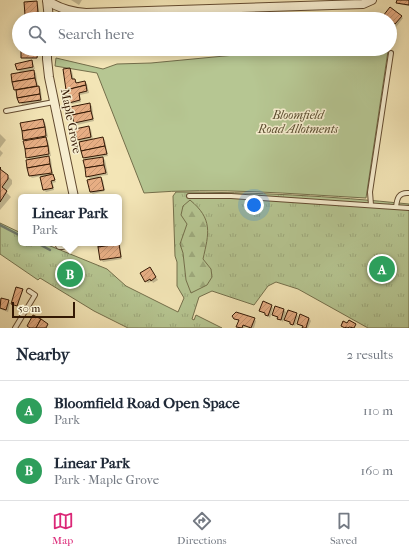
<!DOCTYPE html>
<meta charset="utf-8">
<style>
body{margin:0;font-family:"IM FELL French Canon",serif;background:#f2f2f3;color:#1f2937}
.scale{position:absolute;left:12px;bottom:10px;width:63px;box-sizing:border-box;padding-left:4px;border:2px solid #331804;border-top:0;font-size:11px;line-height:14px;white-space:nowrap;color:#331804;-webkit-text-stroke:3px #f7eed0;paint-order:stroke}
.you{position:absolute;left:254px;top:205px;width:14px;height:14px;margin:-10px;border:3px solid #fff;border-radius:50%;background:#1a73e8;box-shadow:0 0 0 6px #1a73e833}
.badge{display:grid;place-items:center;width:26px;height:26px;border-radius:50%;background:#db2777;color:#fff;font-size:13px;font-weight:700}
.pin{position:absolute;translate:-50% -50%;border:2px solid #fff;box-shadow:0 1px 4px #0006}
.popup{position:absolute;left:18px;top:194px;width:104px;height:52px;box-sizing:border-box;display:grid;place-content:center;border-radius:6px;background:#fff;filter:drop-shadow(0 1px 3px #0005);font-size:13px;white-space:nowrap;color:#747a83}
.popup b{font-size:15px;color:#1f2937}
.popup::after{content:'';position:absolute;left:50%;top:100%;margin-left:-8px;border:8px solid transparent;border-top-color:#fff}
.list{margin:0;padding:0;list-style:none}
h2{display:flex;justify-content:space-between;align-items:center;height:52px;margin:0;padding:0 16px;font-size:17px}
h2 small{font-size:13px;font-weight:400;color:#747a83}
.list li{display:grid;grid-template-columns:26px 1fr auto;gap:12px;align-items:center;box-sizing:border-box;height:60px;padding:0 16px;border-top:1px solid #e0e1e3}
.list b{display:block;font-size:15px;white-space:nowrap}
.list p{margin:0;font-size:13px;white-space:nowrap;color:#747a83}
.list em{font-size:13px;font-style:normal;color:#747a83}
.icon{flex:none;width:22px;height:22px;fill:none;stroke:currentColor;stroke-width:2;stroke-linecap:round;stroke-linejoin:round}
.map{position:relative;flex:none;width:409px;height:328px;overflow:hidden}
.search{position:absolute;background:#fff;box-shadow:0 2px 10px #0003;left:12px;right:12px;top:12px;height:44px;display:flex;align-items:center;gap:10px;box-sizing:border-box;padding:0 14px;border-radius:22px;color:#747a83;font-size:15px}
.sheet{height:172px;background:#fff}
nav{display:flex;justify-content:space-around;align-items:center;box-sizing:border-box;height:56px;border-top:1px solid #e0e1e3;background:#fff;font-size:11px;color:#747a83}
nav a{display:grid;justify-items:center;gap:2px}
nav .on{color:#db2777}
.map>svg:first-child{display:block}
.grass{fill:url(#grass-tufts);stroke:#746f4b}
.forest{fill:url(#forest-firs);stroke:#746f4b}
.garden{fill:#b6c692;stroke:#746f4b}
.shadow{fill:#0003}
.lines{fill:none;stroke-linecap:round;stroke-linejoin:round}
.stream{stroke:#727c6d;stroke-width:2.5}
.building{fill:url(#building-hatch);stroke:#331804}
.service-casing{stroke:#634b30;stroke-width:6}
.minor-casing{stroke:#634b30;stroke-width:10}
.service{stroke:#f7eed0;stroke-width:4}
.minor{stroke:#f7eed0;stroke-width:8}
.labels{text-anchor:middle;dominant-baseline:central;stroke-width:3;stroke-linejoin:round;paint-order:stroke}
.park-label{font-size:12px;font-style:italic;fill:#5a4c2f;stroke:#f7eed0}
.street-label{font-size:12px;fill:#331804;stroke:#f7eed0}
</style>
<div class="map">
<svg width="409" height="328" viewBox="0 0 409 328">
<defs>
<pattern id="grass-tufts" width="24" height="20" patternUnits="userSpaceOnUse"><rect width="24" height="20" fill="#b6c692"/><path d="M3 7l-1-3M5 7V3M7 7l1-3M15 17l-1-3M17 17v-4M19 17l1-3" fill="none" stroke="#9da97c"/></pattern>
<pattern id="forest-firs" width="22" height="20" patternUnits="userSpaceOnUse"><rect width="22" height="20" fill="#b6c692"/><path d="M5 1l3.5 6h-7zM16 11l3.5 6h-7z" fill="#9da97c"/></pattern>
<pattern id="building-hatch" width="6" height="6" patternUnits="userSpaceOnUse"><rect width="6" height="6" fill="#e7ae84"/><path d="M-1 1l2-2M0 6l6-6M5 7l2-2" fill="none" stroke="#c79570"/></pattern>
</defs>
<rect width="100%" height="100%" fill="#f3e5b6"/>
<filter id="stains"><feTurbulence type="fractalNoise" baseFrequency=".005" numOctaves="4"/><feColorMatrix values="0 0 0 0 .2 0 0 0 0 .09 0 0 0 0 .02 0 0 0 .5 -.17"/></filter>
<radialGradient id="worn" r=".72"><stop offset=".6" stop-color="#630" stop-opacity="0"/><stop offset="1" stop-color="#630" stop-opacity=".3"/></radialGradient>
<!-- grass -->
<path class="grass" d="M176,192C254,192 331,196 409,204V328H368L298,289L276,282L268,286L254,305L212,291L199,297L192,319L194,320L196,315L222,328H128L94,311L40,278L38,280L0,254V223L21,233V243H43L107,269L126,286L178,312L184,298L177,286V262L175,256L173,196Z"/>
<!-- forest -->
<path class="forest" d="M190,200C213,219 209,233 203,259L211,269L212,277L207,285L191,293L186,280L183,253L180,244L187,224L181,215L183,206Z"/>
<!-- garden -->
<path class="garden" d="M276,49L388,51L366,198C292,194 218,187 144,193L97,73L55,66L56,58L103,69L117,64L151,63L256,53Z"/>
<!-- shadow -->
<g class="shadow">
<path d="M71,0H82L79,5Z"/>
<path d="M398,0H409V6L399,4L397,2Z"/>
<path d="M36,2L38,4L40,19H27Z"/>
<path d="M390,8L403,18L390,35V19H382Z"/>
<path d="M154,49H173V50L156,51Z"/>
<path d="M176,49H194L177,50Z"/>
<path d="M219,49H236L219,50Z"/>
<path d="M31,61L33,63L35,69L32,70L36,73L38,87L41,89L42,102L22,105L15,90L21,73L18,70Z"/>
<path d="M70,69L72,71L74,80H75L77,84L85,82L87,84L89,93L80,95L81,102L72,104L70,102Z"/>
<path d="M89,104L92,106L94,121L77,125L75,123L71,108Z"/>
<path d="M43,120L45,122L48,137L45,138L48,140L51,156H48L51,159L53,176L56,182L53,183L54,190L46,192L44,190L41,176L32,178L30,176L27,161L30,160L27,157V142L24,139Z"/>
<path d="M88,127L91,129L93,140L103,138L105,140L108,156L102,157L105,160L108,175L99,176L103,180L105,191L93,194L90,192L88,180H91L87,176V161L84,158L80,142L78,140Z"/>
<path d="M0,134L6,140L0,148Z"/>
<path d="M0,150L3,153L0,157Z"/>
<path d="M0,169L12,180V184L6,192L11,197L0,210Z"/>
<path d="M119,236L122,259L103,262L101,259L99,243H119Z"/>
<path d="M150,268L158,280L153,283L152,281L148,283L146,281Z"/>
<path d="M22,289L18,306L13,305Z"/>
<path d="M0,299L8,301L10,303L8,312L0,309Z"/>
<path d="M271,305L273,308L270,318L261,311Z"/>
<path d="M284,310L286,312L283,322L273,315Z"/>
<path d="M296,314L298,316L295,326L286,319Z"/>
<path d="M234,318L254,319L256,321L254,328L245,327L244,328H239L238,326L239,321Z"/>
<path d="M309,318L311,321L308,328H304L298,324Z"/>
</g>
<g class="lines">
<!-- stream -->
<g class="stream">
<path d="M0,225L21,236"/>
<path d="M37,243L50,250"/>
</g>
</g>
<!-- building -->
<g class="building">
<path d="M397,0H409V5L396,3Z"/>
<path d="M37,1L38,13L25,15L24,2Z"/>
<path d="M390,7L402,16L395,24L390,21V19L383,16Z"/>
<path d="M38,13L39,19H26L25,15Z"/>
<path d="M21,50H38L37,58H21Z"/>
<path d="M32,60L33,67L17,70L15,64Z"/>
<path d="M70,68L72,79H75L76,83L85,81L86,85L66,90L63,69Z"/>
<path d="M34,70L35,78L12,82L11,74Z"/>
<path d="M35,78L37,86L14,90L12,82Z"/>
<path d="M86,85L87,91L79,93L80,100L69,103L66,90Z"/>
<path d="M39,86L40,94L17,98L16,90Z"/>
<path d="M40,94L41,100L19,103L17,98Z"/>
<path d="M90,103L91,111L72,115L70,107Z"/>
<path d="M91,111L93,119L74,123L72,115Z"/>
<path d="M43,119L45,127L22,131L20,123Z"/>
<path d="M89,126L91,137L77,140L75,129Z"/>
<path d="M45,127L46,136L23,140L22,131Z"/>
<path d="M46,137L48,146L25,149L23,141Z"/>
<path d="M103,137L105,146L81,151L79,142Z"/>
<path d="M48,146L49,154L26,158L25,149Z"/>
<path d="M105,146L107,154L83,158L81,151Z"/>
<path d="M49,156L50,164L27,168L26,160Z"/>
<path d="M103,157L104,165L85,168L83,160Z"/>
<path d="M50,164L52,173L29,176L27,168Z"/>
<path d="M104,165L106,173L86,177L85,168Z"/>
<path d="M0,167L1,168L0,169L8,175V179L2,187L7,191L0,202Z"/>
<path d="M53,174L55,180L51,181L53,188L43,190L40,177Z"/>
<path d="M101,177L104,190L90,192L87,180Z"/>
<path d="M98,243H119V244L98,247Z"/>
<path d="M119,244L121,257L100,260L98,247Z"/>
<path d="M150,267L156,277L151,281L150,279L145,282L140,273Z"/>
<path d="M16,287L23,289L17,306L11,304Z"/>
<path d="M1,298L9,300L6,310L0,308Z"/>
<path d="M263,301L272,305L268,316L265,315V313L259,311Z"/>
<path d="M275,306L284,309L281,320L277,319L278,317L272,315Z"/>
<path d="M288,310L297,313L293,325L290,324V322L284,320Z"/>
<path d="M236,312L255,318L251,328L243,325L242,328L236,327L239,320L234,319L232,316Z"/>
<path d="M300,314L309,318L306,328H302L303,326L297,324Z"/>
<path d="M33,315L41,319L36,328H30L27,326Z"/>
<path d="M41,319L48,324L46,328H36Z"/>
<path d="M349,320L356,324L354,328L349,327L348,328L346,327L345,328L341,326L343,321L347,323Z"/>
</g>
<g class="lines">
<defs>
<g id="service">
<path d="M6,111L54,102"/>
<path d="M189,196H231L409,208"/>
<path d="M371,205L370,192L391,53"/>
<path d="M396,207C397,198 399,192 409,193"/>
<path d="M15,328L35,295L29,291"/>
</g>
<g id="minor">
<path d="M47,0C59,9 72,12 86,13L363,4L372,0"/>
<path d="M47,0L49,19"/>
<path d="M47,49V59L49,77L74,197"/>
<path d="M60,245H63L64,243"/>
</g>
</defs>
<!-- service casing -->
<use href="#service" class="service-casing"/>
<!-- minor casing -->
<use href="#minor" class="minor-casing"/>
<!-- service -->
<use href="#service" class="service"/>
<!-- minor -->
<use href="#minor" class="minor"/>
</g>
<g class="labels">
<!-- park labels -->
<g class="park-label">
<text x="298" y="115">Bloomfield<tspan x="298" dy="14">Road Allotments</tspan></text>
</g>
<!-- street labels -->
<g class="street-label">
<text transform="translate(71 121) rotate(79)">Maple Grove</text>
</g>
</g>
<rect width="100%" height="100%" filter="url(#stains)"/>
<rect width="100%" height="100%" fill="url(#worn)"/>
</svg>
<div class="scale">50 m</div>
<div class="you"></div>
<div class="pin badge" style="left:382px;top:269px;background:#2e9e5b">A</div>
<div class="pin badge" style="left:70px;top:274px;background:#2e9e5b">B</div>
<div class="popup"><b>Linear Park</b>Park</div>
<div class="search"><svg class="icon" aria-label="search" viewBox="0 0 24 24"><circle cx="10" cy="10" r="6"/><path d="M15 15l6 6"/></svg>Search here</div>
</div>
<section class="sheet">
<h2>Nearby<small>2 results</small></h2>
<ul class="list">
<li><span class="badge" style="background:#2e9e5b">A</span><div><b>Bloomfield Road Open Space</b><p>Park</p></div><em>110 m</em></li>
<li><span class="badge" style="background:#2e9e5b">B</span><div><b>Linear Park</b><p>Park · Maple Grove</p></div><em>160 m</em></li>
</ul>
</section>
<nav>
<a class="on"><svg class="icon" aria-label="map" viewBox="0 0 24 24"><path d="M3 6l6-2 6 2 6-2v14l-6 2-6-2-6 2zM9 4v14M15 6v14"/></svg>Map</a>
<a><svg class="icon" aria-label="directions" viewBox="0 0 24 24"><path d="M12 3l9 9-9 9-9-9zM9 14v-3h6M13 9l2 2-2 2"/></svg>Directions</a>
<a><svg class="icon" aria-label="saved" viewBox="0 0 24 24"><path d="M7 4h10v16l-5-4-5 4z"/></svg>Saved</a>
</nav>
